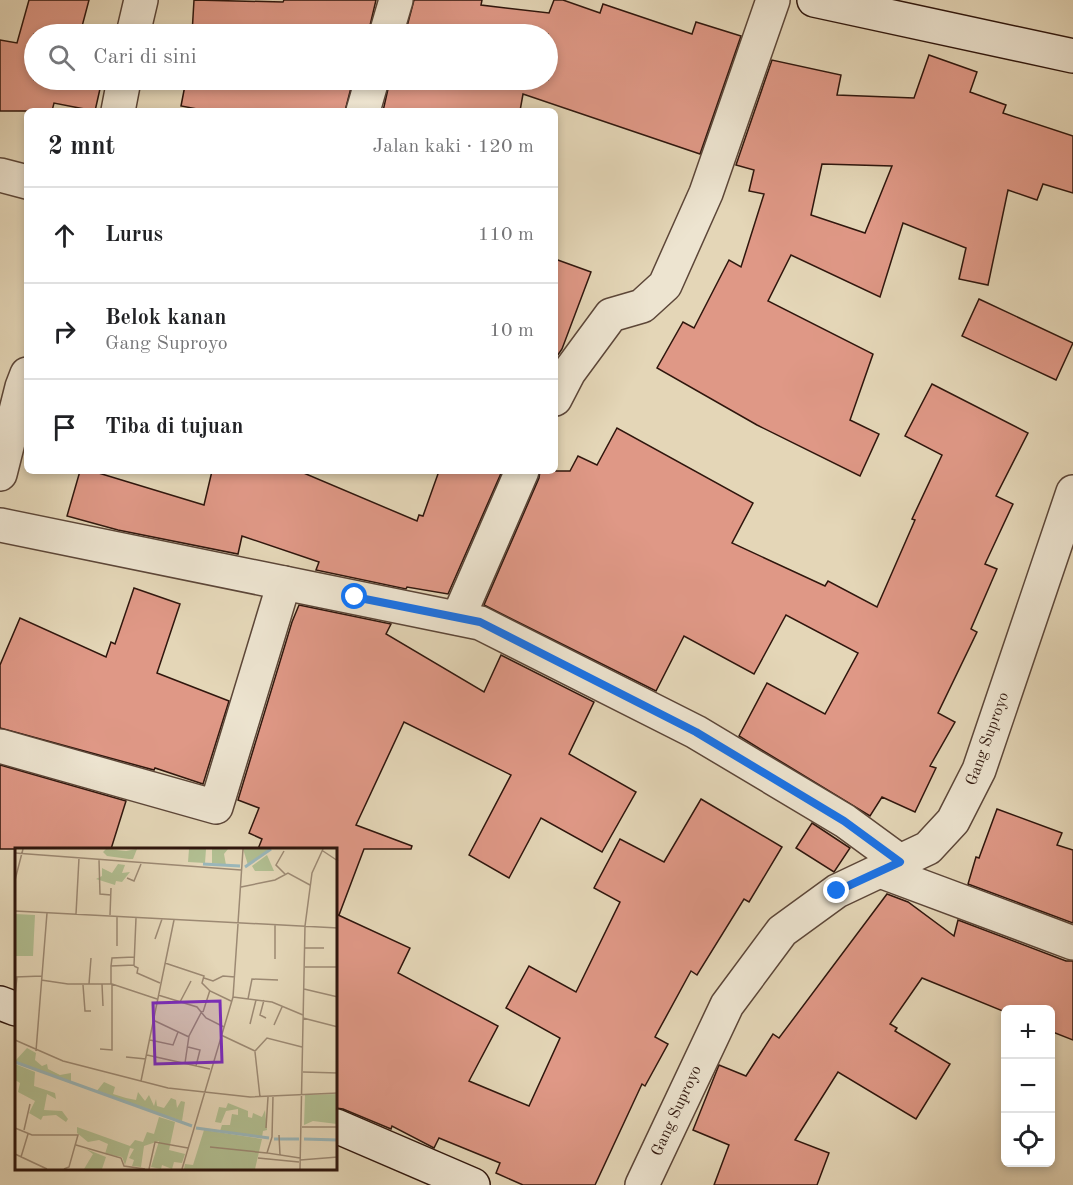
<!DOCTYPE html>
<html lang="id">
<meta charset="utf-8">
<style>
body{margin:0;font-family:"Old Standard TT",serif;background:#f2f2f2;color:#202124}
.controls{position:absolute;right:18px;bottom:18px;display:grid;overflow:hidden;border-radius:9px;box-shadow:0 3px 9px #0003}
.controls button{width:54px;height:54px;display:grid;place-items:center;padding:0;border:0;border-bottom:2px solid #e0e0e0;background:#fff;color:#202124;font:30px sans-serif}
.stop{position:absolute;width:18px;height:18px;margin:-14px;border:4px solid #1a73e8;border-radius:50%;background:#fff}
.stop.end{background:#1a73e8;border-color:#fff;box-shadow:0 2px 6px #0008}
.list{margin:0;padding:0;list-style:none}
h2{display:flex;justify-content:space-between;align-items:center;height:78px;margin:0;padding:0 24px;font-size:26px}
h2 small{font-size:20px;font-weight:400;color:#757577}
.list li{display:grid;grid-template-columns:39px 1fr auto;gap:18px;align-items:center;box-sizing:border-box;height:96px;padding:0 24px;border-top:2px solid #e0e0e0}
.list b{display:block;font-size:22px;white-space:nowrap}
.list p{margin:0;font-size:20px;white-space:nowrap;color:#757577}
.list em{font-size:20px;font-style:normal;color:#757577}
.icon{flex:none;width:33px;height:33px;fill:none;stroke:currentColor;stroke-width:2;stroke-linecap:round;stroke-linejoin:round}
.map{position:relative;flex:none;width:1073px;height:1185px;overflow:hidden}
.search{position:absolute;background:#fff;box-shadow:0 3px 9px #0003;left:24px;top:24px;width:534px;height:66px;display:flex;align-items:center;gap:15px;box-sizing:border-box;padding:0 21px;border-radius:33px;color:#757577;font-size:22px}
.panel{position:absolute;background:#fff;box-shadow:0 3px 9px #0003;left:24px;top:108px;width:534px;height:366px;border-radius:9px}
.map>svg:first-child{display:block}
.building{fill:#df9886;stroke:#2f160d;stroke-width:1.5;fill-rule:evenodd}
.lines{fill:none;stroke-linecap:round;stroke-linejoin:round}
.street-casing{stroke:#5c4638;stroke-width:36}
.secondary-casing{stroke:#2f160d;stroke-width:36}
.street{stroke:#ede4d0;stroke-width:33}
.secondary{stroke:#ede4d0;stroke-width:33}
.route{stroke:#1a73e8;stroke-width:8}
.labels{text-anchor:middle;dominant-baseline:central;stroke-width:6;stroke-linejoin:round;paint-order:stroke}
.street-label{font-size:16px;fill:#2f160d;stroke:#ede4d0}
.inset-river{fill:none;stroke:#9ab6b9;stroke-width:3}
.inset-road{fill:none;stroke:#9c8973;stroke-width:1.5}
.view{fill:#7b2cbf;fill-opacity:0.15;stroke:#7b2cbf;stroke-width:3}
.inset-edge{fill:none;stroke:#2f160d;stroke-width:3}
</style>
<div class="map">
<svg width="1073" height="1185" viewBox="0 0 1073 1185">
<rect width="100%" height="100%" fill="#e4d6b7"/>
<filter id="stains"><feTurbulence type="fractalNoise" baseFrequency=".00333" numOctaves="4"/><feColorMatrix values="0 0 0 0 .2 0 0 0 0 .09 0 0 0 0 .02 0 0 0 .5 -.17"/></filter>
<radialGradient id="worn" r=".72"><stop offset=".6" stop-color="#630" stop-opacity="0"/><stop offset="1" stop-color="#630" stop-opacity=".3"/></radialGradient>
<!-- building -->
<g class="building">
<path d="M29,0H89L80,34H34V80H102L95,111L54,103L52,111H0V40L17,43Z"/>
<path d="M194,0L283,2L284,0H376L368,34H192Z"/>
<path d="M414,0H482L481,5L549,13L554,0H563L600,13L603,4L692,34L696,22L741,36L700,154L523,94L520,111H383L390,80H548V34H405Z"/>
<path d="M929,55L977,72L970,92L1006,105L1003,113L1073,136V193L1043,184L1037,200L1008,190L988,285L959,279L966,248L903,223L880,297L791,255L768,301L873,354L850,420L879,434L860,476L757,425L657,368L683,322L694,328L729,260L741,267L764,194L749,191L754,170L736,165L772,60L841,75L837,95L914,98ZM822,164L892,166L865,233L811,215Z"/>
<path d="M186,80H353L345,111H208L181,106Z"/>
<path d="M555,259L591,272L562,349L555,359Z"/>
<path d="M979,299L1073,343L1056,380L962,336Z"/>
<path d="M932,384L1028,433L996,496L1013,504L985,564L997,569L971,629L977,632L938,713L955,722L930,766L936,768L915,812L882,797L870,816L739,736L767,683L825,714L858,653L786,615L754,674L684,636L656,691L484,605L539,478L540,471H570L578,456L597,465L617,428L753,503L732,543L825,586L828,581L877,607L915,520L912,519L942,455L905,436Z"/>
<path d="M80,471H92L204,505L212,471H299L417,521L419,515L423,516L439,471H502L448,594L407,587L406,589L316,570L319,562L242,536L238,554L118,530L67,516Z"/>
<path d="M134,588L180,604L157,673L229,701L203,784L155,768L154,770L0,728V665L20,618L106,657L111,642L115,644Z"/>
<path d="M299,605L391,624L386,634L484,692L501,655L594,702L569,754L636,792L602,852L541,818L509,878L469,855L511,775L404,722L356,825L412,846L411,849H364L339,915L336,914V849H258L262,839L249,833L259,808L238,800L292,622Z"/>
<path d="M0,765L126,801L111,849H0Z"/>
<path d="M701,799L782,847L749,902L744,899L697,975L691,971L655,1037L668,1044L645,1086L642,1084L595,1185H523L496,1173L500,1163L439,1138L434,1148L392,1126L391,1129L343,1109L336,1108V914L410,948L398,973L498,1026L469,1081L529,1106L560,1038L506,1008L529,966L576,992L620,902L594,888L620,839L664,862Z"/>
<path d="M997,809L1062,833L1057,845L1073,850V923L968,884L976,857L979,858Z"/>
<path d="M812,823L850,848L834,872L796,848Z"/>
<path d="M887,894L908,902L954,936L958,920L1066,961H1073V1040L1050,1031V1010H1005V1012L922,978L890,1024L897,1028L895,1031L950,1064L916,1119L838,1072L795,1140L829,1153L817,1185H714L729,1145L693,1130L719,1065L746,1076L773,1034L779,1038Z"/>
</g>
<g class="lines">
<defs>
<g id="street">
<path d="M133,34L141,0"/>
<path d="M386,34L396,0"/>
<path d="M118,111L124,80"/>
<path d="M363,111L372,80"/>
<path d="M0,175L27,182"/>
<path d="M555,399L569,372L611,315L642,306L665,285L706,193L773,0"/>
<path d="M0,474L22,387L27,374"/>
<path d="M0,525L480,623L696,732L845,821L901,862"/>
<path d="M458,618L522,471"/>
<path d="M0,746L216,807L284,583"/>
<path d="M880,871L1073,943"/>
<path d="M642,1185L727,1005L782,931L837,891L928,848L953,821L979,770L1073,492"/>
</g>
<g id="secondary">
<path d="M814,0L1073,56"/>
<path d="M0,1003L16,1009"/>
<path d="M336,1126L473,1185"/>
</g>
</defs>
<!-- street casing -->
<use href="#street" class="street-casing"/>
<!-- secondary casing -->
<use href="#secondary" class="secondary-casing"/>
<!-- street -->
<use href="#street" class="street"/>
<!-- secondary -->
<use href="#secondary" class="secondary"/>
</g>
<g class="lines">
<!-- route -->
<path class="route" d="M355,597L480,622L696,732L844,821L900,862L837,891"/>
</g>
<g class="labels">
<!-- street labels -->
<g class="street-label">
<text transform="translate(988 739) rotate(-70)">Gang Suproyo</text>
<text transform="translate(677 1111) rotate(-65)">Gang Suproyo</text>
</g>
</g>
<!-- overview -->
<g transform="translate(15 848)">
<rect width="322" height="322" fill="#e4d6b7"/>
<path d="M91,1L111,3L122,1L118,11H114L92,8L88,4ZM174,1H191L190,15L173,14ZM197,1H213L209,6L211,17L197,15ZM228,1H255L233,17ZM252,7L259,23H240L237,18ZM103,16L110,17L107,25L115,24L107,34L101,33L100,37L81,31L87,28V20L97,25ZM0,66L20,67L18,108H0ZM12,200L21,205L20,212L27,218L32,216L33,221L45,227L56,225V235L0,213ZM0,216L20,224L19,238L40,245L41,251L32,246L29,262L47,263L53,271L51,274L41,267L28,268L26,272L14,265L20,253L3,244L5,235L0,232ZM89,234L100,239L98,246L111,250L121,252L123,244L130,253L134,247L139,258L141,251L142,258L149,260L156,250L161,252L162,260L166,253L170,254L167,273L81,244ZM322,246V276L298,273L289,277L290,247ZM213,255L233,263V269L237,270L238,265L247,269L250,262L252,282L248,283L247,289L205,283L207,277H215L217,266L223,267V261L211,263L206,275L200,274L204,259L211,260ZM144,269L160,274L154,302L170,306L167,315L159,314L157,321L147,317L146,321L136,319L144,293L129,298L126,319L117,318L119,312L114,310L119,301L115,300L110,317L107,309L90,306L93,296L84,292L73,294L62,285V279L115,298L120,292L128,294L132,284L139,286ZM189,282L247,291L240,321H169L170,316L178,317ZM71,301L91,309L87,321H69L78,306Z" fill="#b1be91"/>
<path class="inset-river" d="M188,16L225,18M230,19L256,1M0,214L177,278M181,280L254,290M259,291H284M289,291L323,292"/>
<path class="inset-road" d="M269,3L261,17L270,26M308,3L323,13M0,5L226,22M84,12L85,46L96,47M112,30L119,33L126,16M0,32L8,1M226,39L260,32L273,25L295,37M0,63L323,80M61,66L64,10M95,67L96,40M102,69V98M223,75L228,1M140,91L147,71M290,100H309M260,111V77M150,115L189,128L187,135L195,143L216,153M96,118L97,110L119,109M119,118L123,120L122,125L145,135M290,119H323M0,129L27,128M189,130L198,133L208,128L220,129M26,132L53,136H97L142,151M74,136L76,110M87,136L88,158M96,136V118L119,117L121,70M68,137L70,163H76M289,141L323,149M0,147L2,129M143,147L182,159L191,170L209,179M218,149L257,154L288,167M233,151L237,131L263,132M249,152L245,167L251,170M165,154L176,133M188,164L195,142M288,170L323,179M138,172L174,189M235,176L241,152M259,177L267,159M206,187L240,203L252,190L287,199M0,192L48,213L153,240L235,249L323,245M135,192L158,197L163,184M173,199L185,202L181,218M85,201L97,202V136M21,203L32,65M240,204L245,249M132,207L195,221M111,209L131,211M170,215L174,188L187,163M288,224L323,225M126,233L159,72M258,248L257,289L252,305L285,310M287,279H323M0,280L17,287H63L54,319L49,321M251,280L253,249M9,282L15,256M264,287L265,307M61,297L106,310L109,318L130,321M195,299L252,305M0,306L32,321M6,309L13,286M243,310L284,314M285,312L323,309M134,321L140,294L173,300M167,321L218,149L223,76M285,321L290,78L297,25L308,1"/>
<path class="view" d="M205,153L207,214L140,216L138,155Z"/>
<rect width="322" height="322" class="inset-edge"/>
</g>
<rect width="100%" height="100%" filter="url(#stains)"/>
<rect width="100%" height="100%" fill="url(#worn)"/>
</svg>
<div class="controls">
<button>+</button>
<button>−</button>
<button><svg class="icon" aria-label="locate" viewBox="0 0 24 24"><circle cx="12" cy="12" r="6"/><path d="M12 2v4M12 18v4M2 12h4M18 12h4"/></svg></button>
</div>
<div class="stop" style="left:355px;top:597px"></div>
<div class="stop end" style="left:837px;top:891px"></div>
<div class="search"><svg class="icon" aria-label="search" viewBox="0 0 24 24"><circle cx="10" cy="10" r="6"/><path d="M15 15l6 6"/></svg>Cari di sini</div>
<section class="panel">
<h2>2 mnt<small>Jalan kaki · 120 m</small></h2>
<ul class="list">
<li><svg class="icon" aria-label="ahead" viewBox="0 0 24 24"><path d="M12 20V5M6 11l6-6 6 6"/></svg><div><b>Lurus</b></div><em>110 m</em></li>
<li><svg class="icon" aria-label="right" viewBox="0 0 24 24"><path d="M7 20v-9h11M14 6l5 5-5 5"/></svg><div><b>Belok kanan</b><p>Gang Suproyo</p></div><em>10 m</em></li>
<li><svg class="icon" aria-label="arrive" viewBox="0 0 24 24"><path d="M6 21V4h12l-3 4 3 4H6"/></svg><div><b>Tiba di tujuan</b></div></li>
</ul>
</section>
</div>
